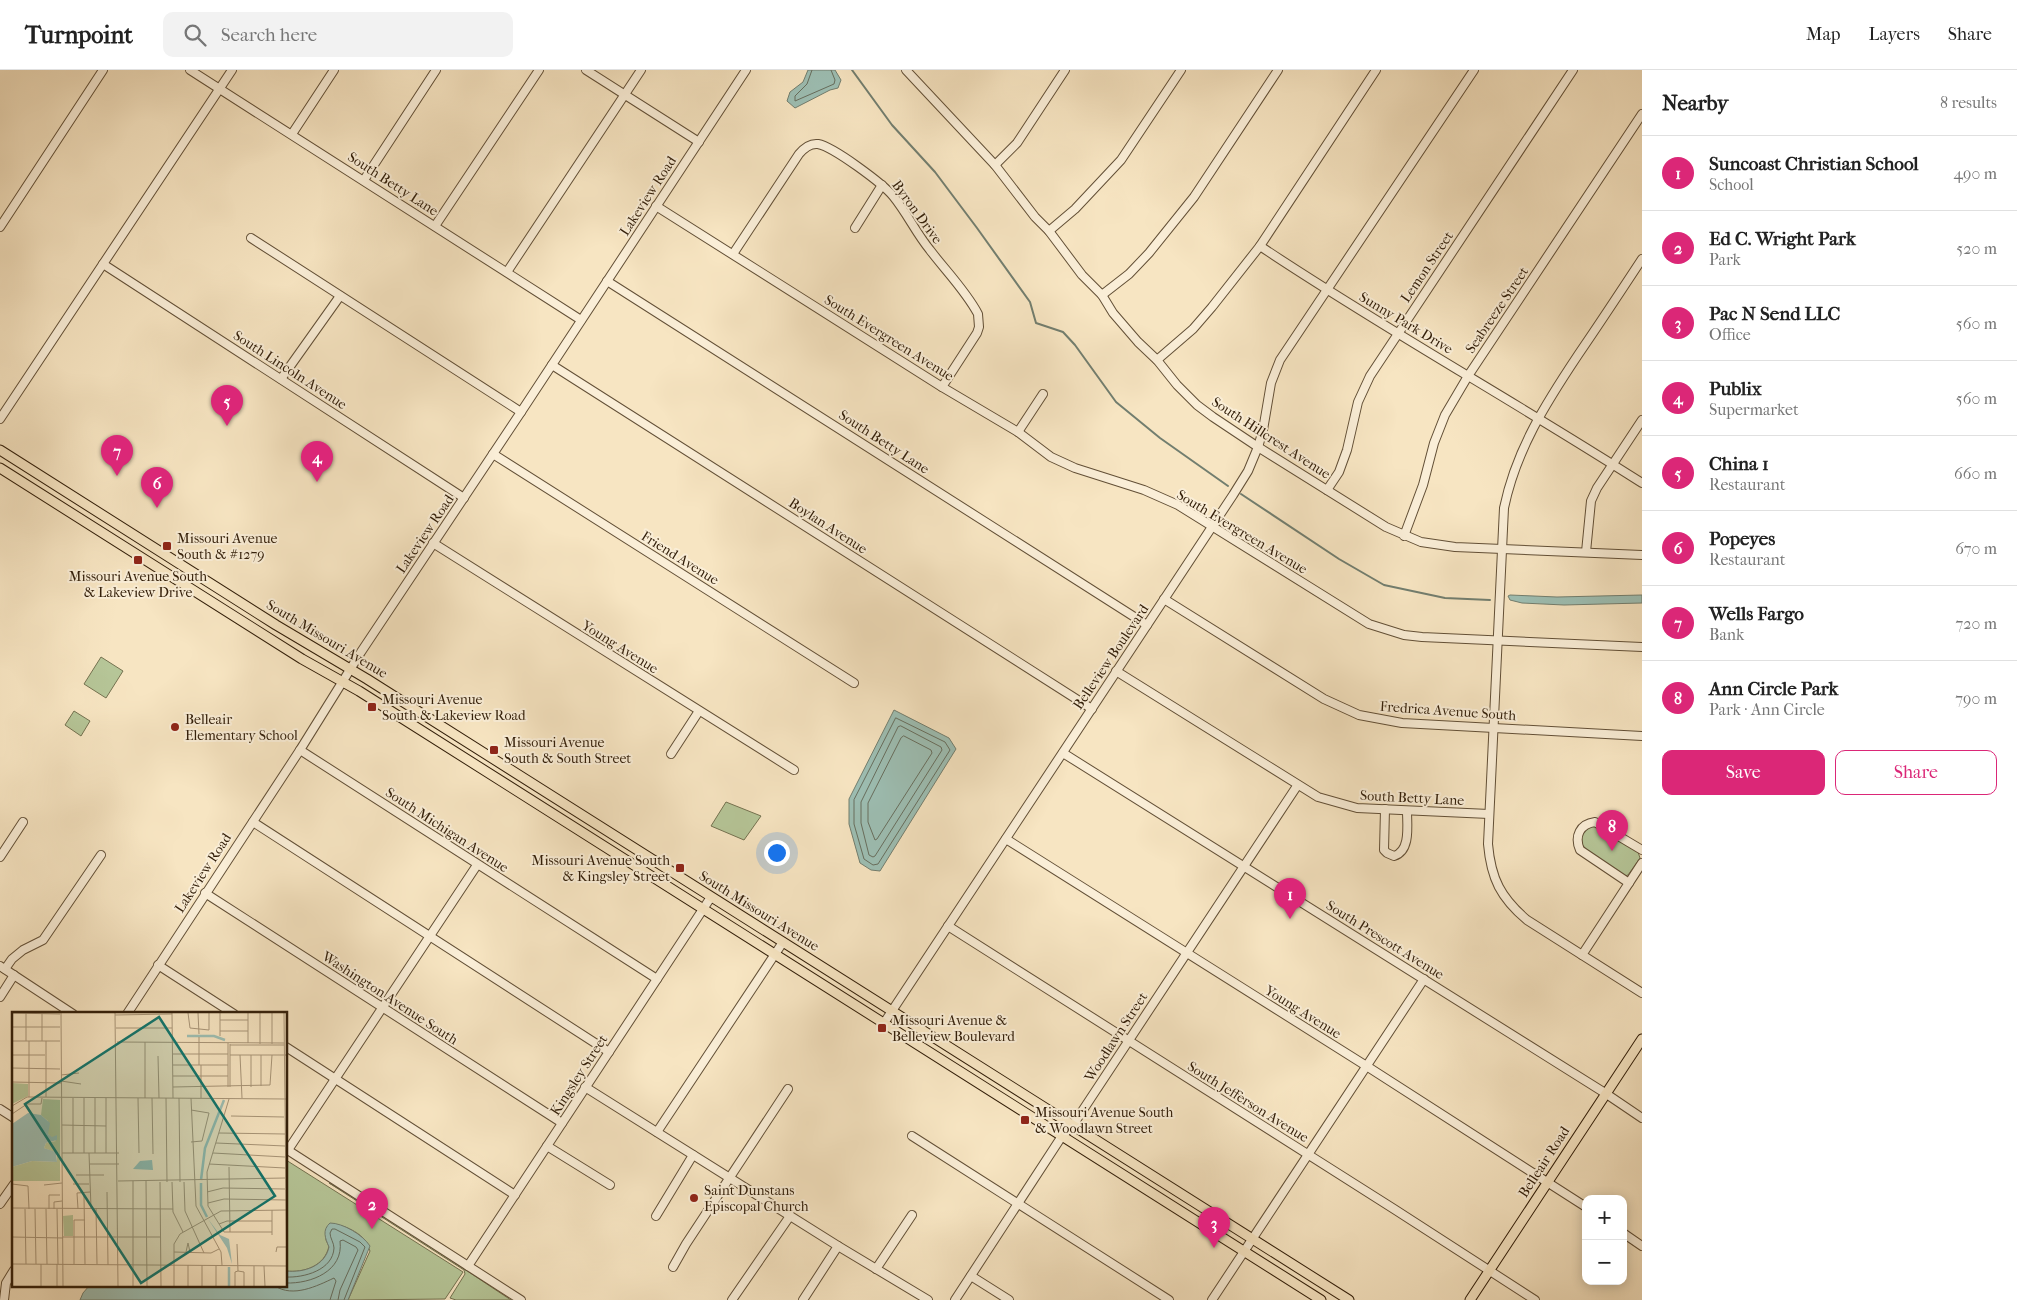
<!DOCTYPE html>
<meta charset="utf-8">
<style>
body{margin:0;font-family:"IM FELL French Canon",serif;background:#f2f2f2;color:#222}
.controls{position:absolute;right:15px;bottom:15px;display:grid;overflow:hidden;border-radius:10px;box-shadow:0 2px 12px #0003}
.controls button{width:45px;height:45px;display:grid;place-items:center;padding:0;border:0;border-bottom:1px solid #e0e0e0;background:#fff;color:#222;font:25px sans-serif}
.you{position:absolute;left:776px;top:782px;width:18px;height:18px;margin:-12px;border:4px solid #fff;border-radius:50%;background:#1a73e8;box-shadow:0 0 0 8px #1a73e833}
.badge{display:grid;place-items:center;width:32px;height:32px;border-radius:50%;background:#db2777;color:#fff;font-size:16px;font-weight:700}
.pin{position:absolute;translate:-50% -41px;filter:drop-shadow(0 1px 2px #0008)}
.pin::after{content:'';position:absolute;top:26px;width:18px;height:15px;background:inherit;clip-path:polygon(0 0,100% 0,50% 100%)}
.list{margin:0;padding:0;list-style:none}
h2{display:flex;justify-content:space-between;align-items:center;height:65px;margin:0;padding:0 20px;font-size:21px}
h2 small{font-size:16px;font-weight:400;color:#767676}
.list li{display:grid;grid-template-columns:32px 1fr auto;gap:15px;align-items:center;box-sizing:border-box;height:75px;padding:0 20px;border-top:1px solid #e0e0e0}
.list b{display:block;font-size:19px;white-space:nowrap}
.list p{margin:0;font-size:16px;white-space:nowrap;color:#767676}
.list em{font-size:16px;font-style:normal;color:#767676}
.actions{display:flex;gap:10px;padding:15px 20px}
.actions a{flex:1;padding:11px 0;border:1px solid #db2777;border-radius:10px;text-align:center;font-size:18px;color:#db2777}
.actions .main{background:#db2777;color:#fff}
.icon{flex:none;width:28px;height:28px;fill:none;stroke:currentColor;stroke-width:2;stroke-linecap:round;stroke-linejoin:round}
.map{position:relative;flex:none;width:1642px;height:1230px;overflow:hidden}
header{display:flex;align-items:center;gap:30px;box-sizing:border-box;height:70px;padding:0 25px;background:#fff;border-bottom:1px solid #e0e0e0}
header strong{font-size:24px}
nav{display:flex;gap:28px;margin-inline-start:auto;font-size:18px}
.search{width:350px;height:45px;background:#f2f2f2;display:flex;align-items:center;gap:12px;box-sizing:border-box;padding:0 18px;border-radius:10px;color:#767676;font-size:19px}
main{display:flex}
aside{flex:1;background:#fff}
.map>svg:first-child{display:block}
.green{fill:#b6c698;stroke:#747250}
.water{fill:#9dbfb4;stroke:#727e6f}
.lines{fill:none;stroke-linecap:round;stroke-linejoin:round}
.shore{stroke:#676e5e;stroke-width:1}
.stream{stroke:#727e6f;stroke-width:2}
.minor-casing{stroke:#624f36;stroke-width:10}
.major-casing{stroke:#311d08;stroke-width:11}
.minor{stroke:#faeed7;stroke-width:8}
.major{stroke:#f7e5c2;stroke-width:9}
.poi-dot{fill:#8f2418;stroke:#faeed7;stroke-width:2}
.labels{text-anchor:middle;dominant-baseline:central;stroke-width:4;stroke-linejoin:round;paint-order:stroke}
.street-label{font-size:14px;fill:#311d08;stroke:#faeed7}
.poi-label{font-size:14px;fill:#311d08;stroke:#faeed7;text-anchor:start}
.inset-river{fill:none;stroke:#9dbfb4;stroke-width:2.5}
.inset-road{fill:none;stroke:#a89578;stroke-width:1}
.view{fill:#0f766e;fill-opacity:0.15;stroke:#0f766e;stroke-width:2.5}
.inset-edge{fill:none;stroke:#311d08;stroke-width:2.5}
</style>
<header>
<strong>Turnpoint</strong>
<div class="search"><svg class="icon" aria-label="search" viewBox="0 0 24 24"><circle cx="10" cy="10" r="6"/><path d="M15 15l6 6"/></svg>Search here</div>
<nav><a>Map</a><a>Layers</a><a>Share</a></nav>
</header>
<main>
<div class="map">
<svg width="1642" height="1230" viewBox="0 0 1642 1230">
<rect width="100%" height="100%" fill="#f7e5c2"/>
<filter id="stains"><feTurbulence type="fractalNoise" baseFrequency=".004" numOctaves="4"/><feColorMatrix values="0 0 0 0 .2 0 0 0 0 .09 0 0 0 0 .02 0 0 0 .5 -.17"/></filter>
<radialGradient id="worn" r=".72"><stop offset=".6" stop-color="#630" stop-opacity="0"/><stop offset="1" stop-color="#630" stop-opacity=".3"/></radialGradient>
<!-- green -->
<g class="green">
<path d="M101,587L123,601L106,628L84,614Z"/>
<path d="M74,641L90,651L81,666L65,655Z"/>
<path d="M726,732L761,746L744,770L711,756Z"/>
<path d="M1591,756H1596L1638,782L1640,788L1628,805L1625,806C1614,799 1556,770 1591,756Z"/>
<path d="M286,1090L463,1202L445,1229L348,1230L370,1181C368,1177 366,1170 362,1167C355,1160 334,1150 327,1157L326,1170L329,1176C325,1196 304,1203 286,1201Z"/>
<path d="M329,1113L372,1138L511,1230H456L450,1228L465,1204L464,1200Z"/>
</g>
<!-- water -->
<g class="water">
<path d="M808,0H835L841,10L838,18L830,20L795,38L787,31L790,22L803,12Z"/>
<path d="M1510,525L1557,527L1642,525V533L1564,535L1522,533L1510,530L1508,526Z"/>
<path d="M894,640L949,668L956,679L880,801L871,800L860,793L849,754V729Z"/>
<path d="M330,1153C343,1153 363,1165 370,1176L348,1230H80L83,1223L89,1216H286V1201C304,1203 325,1196 329,1177C325,1168 322,1160 330,1153Z"/>
</g>
<g class="lines">
<!-- shore -->
<g class="shore">
<path d="M812,0L807,14L795,26V31L834,14L835,10L831,0"/>
<path d="M896,648L945,672L950,680L878,794L873,795L864,789L854,754V730Z"/>
<path d="M901,656L941,677L942,680L875,786L873,787L869,785L861,753V732L898,657Z"/>
<path d="M904,666L931,680L932,683L877,769L875,770L868,752V733L901,668Z"/>
<path d="M286,1207C304,1208 333,1200 334,1178C334,1173 330,1168 330,1163L332,1159H335L360,1172L365,1177L344,1230"/>
<path d="M286,1213C311,1214 344,1201 340,1171L343,1170L356,1177L358,1180L340,1220L338,1230"/>
<path d="M275,1216C293,1228 317,1216 334,1208L336,1211L330,1230"/>
</g>
<!-- stream -->
<g class="stream">
<path d="M852,0L892,55L935,102L977,158L1030,232L1036,253L1063,262L1075,275L1116,332L1160,368L1228,416"/>
<path d="M1241,424L1339,489L1384,515L1445,528L1490,530"/>
</g>
<defs>
<g id="minor">
<path d="M190,0L581,250"/>
<path d="M586,0L699,72"/>
<path d="M906,0L995,95L1035,147L1049,161L1082,205L1102,225L1113,243L1138,272L1157,290L1177,315L1197,335L1213,347L1258,377L1386,457L1421,472L1455,477L1642,485"/>
<path d="M292,64L334,0"/>
<path d="M995,95L1017,73L1065,0"/>
<path d="M364,110L436,0"/>
<path d="M656,136L942,317L1018,362L1051,387L1075,398L1144,420L1178,435L1369,554L1404,565L1422,567L1642,577"/>
<path d="M435,156L539,0"/>
<path d="M0,157L103,0"/>
<path d="M855,158L882,115"/>
<path d="M1049,161L1075,139L1121,90L1181,0"/>
<path d="M251,168L521,342"/>
<path d="M1260,176C1384,259 1516,332 1642,413"/>
<path d="M733,184L799,84C804,78 810,73 818,74C834,77 883,114 893,126C907,143 916,163 930,180C945,200 966,221 978,244L979,257L977,263L942,317"/>
<path d="M1642,189C1621,221 1600,253 1578,285C1546,333 1516,380 1504,438L1488,774C1491,809 1501,828 1527,850L1642,923"/>
<path d="M103,194L464,428"/>
<path d="M507,202L641,0"/>
<path d="M607,211L1147,555"/>
<path d="M1102,225L1129,204L1149,183L1194,127L1278,0"/>
<path d="M1157,290L1193,259L1212,237L1260,176L1376,0"/>
<path d="M552,295L1092,639"/>
<path d="M281,309L340,226"/>
<path d="M0,349L232,0"/>
<path d="M1018,362L1043,324"/>
<path d="M493,384L854,613"/>
<path d="M1327,420L1339,402L1347,380L1358,332L1370,306L1573,0"/>
<path d="M1404,466L1423,415L1434,373L1445,345L1468,306L1642,44"/>
<path d="M433,473L794,700"/>
<path d="M1586,482L1591,431L1597,418L1642,350"/>
<path d="M1164,529L1324,629L1359,645L1402,653L1642,666"/>
<path d="M1116,601L1318,727L1357,738L1489,744"/>
<path d="M300,680L657,909"/>
<path d="M1063,683L1605,1023L1642,1048"/>
<path d="M671,684L699,641"/>
<path d="M1385,739L1384,780L1387,783L1394,786C1411,781 1407,755 1407,741"/>
<path d="M253,752L609,982"/>
<path d="M1006,769L1368,997L1586,1137"/>
<path d="M0,787L23,752"/>
<path d="M1629,813L1580,780C1574,766 1580,754 1595,752L1642,780"/>
<path d="M205,823L562,1053"/>
<path d="M948,856L1394,1139L1535,1230"/>
<path d="M1582,885L1642,793"/>
<path d="M158,895L234,944"/>
<path d="M0,896L73,944"/>
<path d="M5,899L12,889L23,880L43,870L101,785"/>
<path d="M0,927L14,905"/>
<path d="M127,944L300,680L361,582L521,342L746,0"/>
<path d="M884,953L1233,425L1248,401L1258,377L1263,360L1271,313L1280,290L1474,0"/>
<path d="M286,977L515,1125"/>
<path d="M585,1017L838,1176L928,1230"/>
<path d="M0,1039L14,1048"/>
<path d="M657,1062L783,872"/>
<path d="M912,1066L1169,1230"/>
<path d="M547,1076L610,1115"/>
<path d="M286,1079L521,1230"/>
<path d="M288,1080L477,795"/>
<path d="M0,1134L14,1114"/>
<path d="M656,1146L693,1085"/>
<path d="M1623,1163L1642,1176"/>
<path d="M468,1196L711,827"/>
<path d="M673,1197L686,1174L788,1019"/>
<path d="M876,1199L912,1145"/>
<path d="M971,1206L1009,1230"/>
<path d="M4,1230L6,1213L14,1200"/>
<path d="M732,1230L790,1146"/>
<path d="M803,1230L838,1176"/>
<path d="M955,1230L1062,1066L1073,1055L1297,716"/>
<path d="M1212,1230L1424,909"/>
</g>
<g id="major">
<path d="M0,380L276,555L367,609L1349,1230"/>
<path d="M0,398L302,589L359,621L1321,1230"/>
<path d="M1470,1230L1642,969"/>
</g>
</defs>
<!-- minor casing -->
<use href="#minor" class="minor-casing"/>
<!-- major casing -->
<use href="#major" class="major-casing"/>
<!-- minor -->
<use href="#minor" class="minor"/>
<!-- major -->
<use href="#major" class="major"/>
</g>
<!-- markers -->
<g class="poi-dot">
<rect x="162" y="471" width="10" height="10" rx="2.5"/>
<rect x="133" y="485" width="10" height="10" rx="2.5"/>
<rect x="367" y="632" width="10" height="10" rx="2.5"/>
<circle cx="175" cy="657" r="5"/>
<rect x="489" y="675" width="10" height="10" rx="2.5"/>
<rect x="675" y="793" width="10" height="10" rx="2.5"/>
<rect x="877" y="953" width="10" height="10" rx="2.5"/>
<rect x="1020" y="1045" width="10" height="10" rx="2.5"/>
<circle cx="694" cy="1128" r="5"/>
</g>
<g class="labels">
<!-- street labels -->
<g class="street-label">
<text transform="translate(393 114) rotate(33)">South Betty Lane</text>
<text transform="translate(648 126) rotate(-57)">Lakeview Road</text>
<text transform="translate(917 142) rotate(54)">Byron Drive</text>
<text transform="translate(1427 197) rotate(-56)">Lemon Street</text>
<text transform="translate(1497 240) rotate(-56)">Seabreeze Street</text>
<text transform="translate(1406 253) rotate(31)">Sunny Park Drive</text>
<text transform="translate(889 268) rotate(32)">South Evergreen Avenue</text>
<text transform="translate(290 300) rotate(33)">South Lincoln Avenue</text>
<text transform="translate(1271 368) rotate(33)">South Hillcrest Avenue</text>
<text transform="translate(884 372) rotate(33)">South Betty Lane</text>
<text transform="translate(828 456) rotate(33)">Boylan Avenue</text>
<text transform="translate(1242 462) rotate(31)">South Evergreen Avenue</text>
<text transform="translate(425 464) rotate(-56)">Lakeview Road</text>
<text transform="translate(680 488) rotate(32)">Friend Avenue</text>
<text transform="translate(327 569) rotate(31)">South Missouri Avenue</text>
<text transform="translate(620 577) rotate(32)">Young Avenue</text>
<text transform="translate(1111 587) rotate(-56)">Belleview Boulevard</text>
<text transform="translate(1448 641) rotate(4)">Fredrica Avenue South</text>
<text transform="translate(1412 728) rotate(3)">South Betty Lane</text>
<text transform="translate(447 760) rotate(33)">South Michigan Avenue</text>
<text transform="translate(203 803) rotate(-57)">Lakeview Road</text>
<text transform="translate(759 841) rotate(32)">South Missouri Avenue</text>
<text transform="translate(1385 870) rotate(32)">South Prescott Avenue</text>
<text transform="translate(390 928) rotate(33)">Washington Avenue South</text>
<text transform="translate(1303 942) rotate(32)">Young Avenue</text>
<text transform="translate(1116 967) rotate(-57)">Woodlawn Street</text>
<text transform="translate(579 1005) rotate(-57)">Kingsley Street</text>
<text transform="translate(1248 1032) rotate(32)">South Jefferson Avenue</text>
<text transform="translate(1544 1092) rotate(-57)">Belleair Road</text>
</g>
<!-- poi labels -->
<g class="poi-label">
<text x="177" y="468">Missouri Avenue<tspan x="177" dy="16">South &amp; #1279</tspan></text>
<text x="138" y="506" text-anchor="middle">Missouri Avenue South<tspan x="138" dy="16">&amp; Lakeview Drive</tspan></text>
<text x="382" y="629">Missouri Avenue<tspan x="382" dy="16">South &amp; Lakeview Road</tspan></text>
<text x="185" y="649">Belleair<tspan x="185" dy="16">Elementary School</tspan></text>
<text x="504" y="672">Missouri Avenue<tspan x="504" dy="16">South &amp; South Street</tspan></text>
<text x="670" y="790" text-anchor="end">Missouri Avenue South<tspan x="670" dy="16">&amp; Kingsley Street</tspan></text>
<text x="892" y="950">Missouri Avenue &amp;<tspan x="892" dy="16">Belleview Boulevard</tspan></text>
<text x="1035" y="1042">Missouri Avenue South<tspan x="1035" dy="16">&amp; Woodlawn Street</tspan></text>
<text x="704" y="1120">Saint Dunstans<tspan x="704" dy="16">Episcopal Church</tspan></text>
</g>
</g>
<!-- overview -->
<g transform="translate(12 942)">
<rect width="275" height="275" fill="#f7e5c2"/>
<path d="M0,71L16,72V84L0,92ZM31,87L48,88V169H0V155L20,149L45,150V141L32,136L34,131L44,129L36,122V109L29,103ZM61,203V224H52L51,204Z" fill="#b6c698"/>
<path d="M16,101L29,103L38,111L36,122L40,125L45,123V128L34,131L32,136L44,140L45,150L20,149L0,155V112ZM140,148L141,158L121,157L128,149ZM196,207L208,223L217,227L220,252L215,236Z" fill="#9dbfb4"/>
<path class="inset-river" d="M175,24H202L213,28M189,168L193,136L212,88M189,171V193L195,205M217,274V255"/>
<path class="inset-road" d="M0,1L48,2M14,1V29M49,1L51,274M103,1L106,274M160,1L161,86M176,1L178,16L197,18V1M186,1L187,22M208,1V24M236,1V31M248,1V32M260,1V32M272,1L275,274M30,2V29M103,3L160,2M208,8H236M0,15H48M104,16H160M208,19H236M187,25V53M0,29H48M17,29V85M34,29V85M105,30L272,31M133,30V86M216,31V75M218,32V75M218,33H272M161,42H216M0,43H33M218,43H275M228,43L230,86M239,43V75M249,43V74M146,44L147,86M161,53H216M189,53V86M0,56L48,57M49,63L67,61M161,64H216M49,69L69,72M0,70L49,71M161,75L258,73L260,43M61,86V141M72,86V141M83,86V141M94,86V141M126,86L127,141M140,86L141,142M154,86L155,170M167,86L168,170M179,86L184,194L209,240L210,253M217,87L195,160L196,194L212,220H260M0,94L15,85L275,87M179,98L197,101L190,129L179,130M0,102L15,92H29L30,86M219,104L272,105M50,113L94,114M207,121L273,122M204,131L273,134M50,141H107M77,141L79,196M201,141L273,145M78,152H107M197,152L273,156M217,155L218,220M64,163H92M106,169L273,166M121,169V274M134,169L135,274M148,170L149,274M160,170L161,200L171,220M172,170L173,199L192,241M0,172L16,174L17,197M61,172H77M32,173L50,171M95,180L96,253M195,180L211,176L273,177M72,184L73,252M196,191L212,187L274,188M0,196L161,197M84,196L85,252M13,197L14,252M23,197L24,252M34,197L35,252M37,197V183H48M42,197V190L50,189M45,197L46,252M66,197L65,181L78,180M260,198V223M207,212L215,209H260M0,225L51,226M51,225H149M225,232L226,259M162,240L199,241L207,237M174,240L176,231L178,240M264,240L265,235H275M0,252L275,254M62,252V208H73M242,254V274M252,254L253,274M29,274V252M45,274V252M162,274V232L168,222L209,199L274,198M176,274V253M190,274V253M204,274V253M223,274V260L226,259L232,260V274"/>
<path class="view" d="M147,5L263,184L129,271L13,92Z"/>
<rect width="275" height="275" class="inset-edge"/>
</g>
<rect width="100%" height="100%" filter="url(#stains)"/>
<rect width="100%" height="100%" fill="url(#worn)"/>
</svg>
<div class="controls">
<button>+</button>
<button>−</button>
</div>
<div class="you"></div>
<div class="pin badge" style="left:1290px;top:849px">1</div>
<div class="pin badge" style="left:372px;top:1159px">2</div>
<div class="pin badge" style="left:1214px;top:1178px">3</div>
<div class="pin badge" style="left:317px;top:412px">4</div>
<div class="pin badge" style="left:227px;top:356px">5</div>
<div class="pin badge" style="left:157px;top:438px">6</div>
<div class="pin badge" style="left:117px;top:406px">7</div>
<div class="pin badge" style="left:1612px;top:781px">8</div>
</div>
<aside>
<h2>Nearby<small>8 results</small></h2>
<ul class="list">
<li><span class="badge">1</span><div><b>Suncoast Christian School</b><p>School</p></div><em>490 m</em></li>
<li><span class="badge">2</span><div><b>Ed C. Wright Park</b><p>Park</p></div><em>520 m</em></li>
<li><span class="badge">3</span><div><b>Pac N Send LLC</b><p>Office</p></div><em>560 m</em></li>
<li><span class="badge">4</span><div><b>Publix</b><p>Supermarket</p></div><em>560 m</em></li>
<li><span class="badge">5</span><div><b>China 1</b><p>Restaurant</p></div><em>660 m</em></li>
<li><span class="badge">6</span><div><b>Popeyes</b><p>Restaurant</p></div><em>670 m</em></li>
<li><span class="badge">7</span><div><b>Wells Fargo</b><p>Bank</p></div><em>720 m</em></li>
<li><span class="badge">8</span><div><b>Ann Circle Park</b><p>Park · Ann Circle</p></div><em>790 m</em></li>
</ul>
<div class="actions"><a class="main">Save</a><a>Share</a></div>
</aside>
</main>
